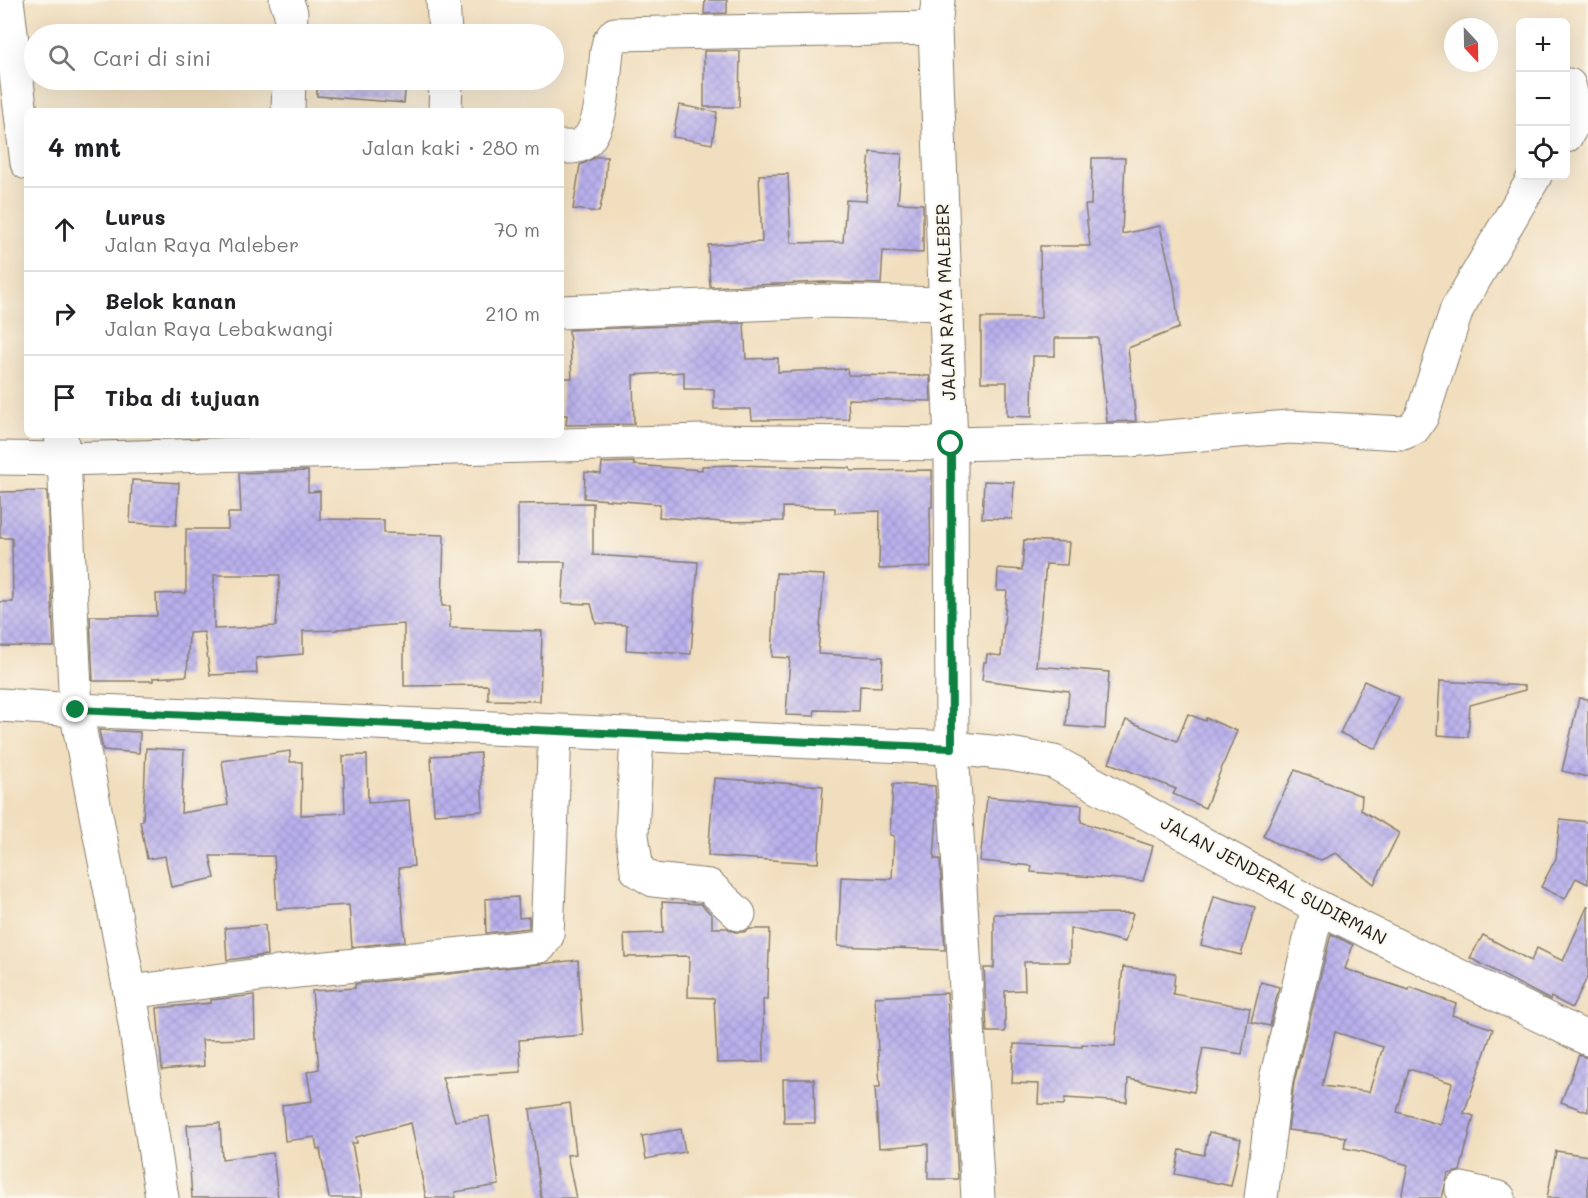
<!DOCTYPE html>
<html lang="id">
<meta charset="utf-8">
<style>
body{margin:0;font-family:Mali,sans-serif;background:#f6f6f6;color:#202124}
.controls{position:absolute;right:18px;top:18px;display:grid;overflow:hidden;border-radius:9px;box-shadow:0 6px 24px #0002}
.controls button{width:54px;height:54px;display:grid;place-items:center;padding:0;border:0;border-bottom:2px solid #e0e0e0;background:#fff;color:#202124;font:30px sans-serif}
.compass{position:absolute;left:1444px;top:18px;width:54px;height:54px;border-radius:50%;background:#fff;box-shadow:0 6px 24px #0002;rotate:158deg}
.stop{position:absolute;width:18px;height:18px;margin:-14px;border:4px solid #0b8043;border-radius:50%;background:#fff}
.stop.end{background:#0b8043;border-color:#fff;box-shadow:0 2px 6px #0008}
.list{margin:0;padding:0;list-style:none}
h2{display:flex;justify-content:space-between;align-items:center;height:78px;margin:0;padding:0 24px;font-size:26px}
h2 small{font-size:20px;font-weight:400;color:#757577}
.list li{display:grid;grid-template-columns:39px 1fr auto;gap:18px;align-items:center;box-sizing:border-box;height:84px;padding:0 24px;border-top:2px solid #e0e0e0}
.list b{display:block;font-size:22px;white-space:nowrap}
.list p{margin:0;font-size:20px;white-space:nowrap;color:#757577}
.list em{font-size:20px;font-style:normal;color:#757577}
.icon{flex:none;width:33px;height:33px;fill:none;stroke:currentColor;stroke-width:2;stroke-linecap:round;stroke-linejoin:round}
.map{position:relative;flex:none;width:1588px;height:1198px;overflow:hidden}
.search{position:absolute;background:#fff;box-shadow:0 6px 24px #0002;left:24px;top:24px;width:540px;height:66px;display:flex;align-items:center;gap:15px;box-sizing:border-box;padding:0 21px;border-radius:33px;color:#757577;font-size:22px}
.panel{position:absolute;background:#fff;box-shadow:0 6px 24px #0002;left:24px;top:108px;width:540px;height:330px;border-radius:9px}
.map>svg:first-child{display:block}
.building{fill:url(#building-cross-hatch);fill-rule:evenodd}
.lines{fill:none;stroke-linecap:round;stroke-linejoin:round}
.street-casing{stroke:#867d6d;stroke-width:35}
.secondary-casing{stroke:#867d6d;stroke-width:35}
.street{stroke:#fff;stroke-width:33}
.secondary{stroke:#fff;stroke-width:33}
.route{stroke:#0b8043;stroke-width:8}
.labels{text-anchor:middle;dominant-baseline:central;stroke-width:4.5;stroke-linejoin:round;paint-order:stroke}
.street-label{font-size:18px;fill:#1c1c1c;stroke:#fbf7ec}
</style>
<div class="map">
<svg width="1588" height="1198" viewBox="0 0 1588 1198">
<defs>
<pattern id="building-cross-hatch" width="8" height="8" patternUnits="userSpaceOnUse" patternTransform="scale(1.5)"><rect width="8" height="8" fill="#b9b0ec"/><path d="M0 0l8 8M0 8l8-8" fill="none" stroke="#9e97ca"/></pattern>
</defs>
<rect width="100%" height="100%" fill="#fbf7ec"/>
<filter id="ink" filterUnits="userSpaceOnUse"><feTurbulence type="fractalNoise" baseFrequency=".0167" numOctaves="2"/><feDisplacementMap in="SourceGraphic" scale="12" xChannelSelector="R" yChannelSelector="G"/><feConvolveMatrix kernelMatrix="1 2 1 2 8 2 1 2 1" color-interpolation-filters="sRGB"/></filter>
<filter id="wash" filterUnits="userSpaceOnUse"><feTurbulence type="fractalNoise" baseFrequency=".008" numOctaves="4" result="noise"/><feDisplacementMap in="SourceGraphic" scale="24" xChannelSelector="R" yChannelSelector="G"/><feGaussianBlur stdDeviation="1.35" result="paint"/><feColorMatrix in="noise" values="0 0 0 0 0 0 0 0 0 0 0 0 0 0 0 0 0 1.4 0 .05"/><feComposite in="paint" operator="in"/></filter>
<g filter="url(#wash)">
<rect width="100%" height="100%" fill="#f1debe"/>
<g id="blocks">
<!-- building -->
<g class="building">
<path d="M705,0H727V13L704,14Z"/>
<path d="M704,51H740L739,107H704Z"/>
<path d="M317,80H406L404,103L317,96Z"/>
<path d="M679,105L717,112L712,144L673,137Z"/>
<path d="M870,152L902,154L898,203L923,204V253L883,251L881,284L823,282L710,287L708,245L762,242L759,175L788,174L791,243L843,242L846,200L866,201Z"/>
<path d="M596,157H607L605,186L599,212L573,209L580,165Z"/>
<path d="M1092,158H1125L1122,234L1160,226L1174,286L1179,328L1128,348L1136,421L1107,422L1098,338H1055V356H1033L1032,417L1007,416V382H981V318H1041L1040,246H1090L1085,205H1091Z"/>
<path d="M744,323L746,359L778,358V372L847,369L848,375L930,376L931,401L848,399L849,419L752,420L751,409H714V389H684V372L633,375L634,424L566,425L567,415H562V378H572L569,330Z"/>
<path d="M634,462V465L702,470V466L735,465L850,468L851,471L932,470V507H930L931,567L879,569L880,511L835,513V508L783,507V521L722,522L659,517L660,504L584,498L585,472L601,474L602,463Z"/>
<path d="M308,471V492L320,491V519L384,520V533L444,535L442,606H450V628L542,631L540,701L488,700V685L404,686V624L337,629V630L303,631V654L256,658L257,673L210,675L204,632L189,633L187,676L153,678V681H93L90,616H157L156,594L186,593V529H228V513H241L239,473ZM214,575H280L276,626L214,629Z"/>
<path d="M132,480L179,483L176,525L130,523Z"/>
<path d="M984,481L1014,482L1012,519L982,518Z"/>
<path d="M47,491L54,647L0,646V602H13L12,538H0V492Z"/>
<path d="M593,503V555L698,562L691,654L626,650L627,625L596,623L591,604L562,603L565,562H518V504Z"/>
<path d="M1024,540L1069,542L1067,565L1046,564L1036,666L1109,672L1105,729L1066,726L1069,691L982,680L984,662H986L987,654L1001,656L1007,591H997L998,568L1022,570Z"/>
<path d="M776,573L824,575L818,654L883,657L881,687L860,686L859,711L815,710L814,716L786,715L790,658L772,657Z"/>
<path d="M1364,681L1399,697L1376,749L1340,733Z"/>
<path d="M1440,681L1525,686V690L1470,705L1468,737L1437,735Z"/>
<path d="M1579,698L1588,699V777L1562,771Z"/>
<path d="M1188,714L1205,721L1206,718L1237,731L1205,808L1173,794L1176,789L1109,763L1126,720L1177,741Z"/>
<path d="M99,730L140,732L139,753L103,750Z"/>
<path d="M146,748L184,750L181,813L228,805L222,761L290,751V762H302L301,815L345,813L343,756L367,755L368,803L409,800L414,866L399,868L405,941L352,947L349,905L277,909L274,856H210L215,878L171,887L165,856L147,859L140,821H143Z"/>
<path d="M480,753L483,811L434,814L431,756Z"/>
<path d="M1295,770L1362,796L1361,810L1399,833L1374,884L1336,853L1321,860L1279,845L1263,836Z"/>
<path d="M714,778L823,786L818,863L708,856Z"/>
<path d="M893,784L935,786L937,816L934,859H940L945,950L838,946L841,877L892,879L894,836L890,835Z"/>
<path d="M987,797L1082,805L1081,822L1153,846L1143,881L1031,872L1032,866L980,861Z"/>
<path d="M1560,819L1588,822V884L1576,878L1565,899L1541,887L1556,858Z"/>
<path d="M1214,896L1255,907L1241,955L1201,945Z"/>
<path d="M518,897L519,918L529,917V928L486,933L485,899Z"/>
<path d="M662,902L701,904L712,915V928H727L735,932H744L750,929H770L767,1000L763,999L764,1062L717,1063L714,998L688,997L689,956L625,957L624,934L663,933Z"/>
<path d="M1588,905V976L1572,1008L1551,997L1550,1000L1470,958L1483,935L1531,961L1537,948L1563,961Z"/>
<path d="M1133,913L1125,942L1070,928V962H1024L1025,990L1005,991V1032H987L984,968H994V914Z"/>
<path d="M265,925L267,955L227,960L225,928Z"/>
<path d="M1331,934L1353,945L1345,969L1409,990L1410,987L1456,1004L1452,1015L1493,1029L1464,1113L1474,1116L1460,1171L1448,1174L1442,1198H1401L1408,1165L1364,1152L1344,1148L1346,1137L1288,1130L1294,1082ZM1335,1032L1383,1047L1369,1092L1322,1086ZM1409,1069L1452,1083L1441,1125L1397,1112Z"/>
<path d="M578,960L583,1035L519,1040L521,1072L442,1077L455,1121L489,1116L499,1185L455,1192L456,1198H426L411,1123L356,1137L357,1143H352L362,1198H329L320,1149H317L315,1137L285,1141L282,1105L312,1101L307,1072L319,1069L312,991L355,988V984Z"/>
<path d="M1123,967L1175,973L1173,994L1250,1008L1242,1054L1203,1048L1194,1092L1128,1079L1127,1102L1065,1098L1064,1105L1038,1104L1039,1084L1012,1083L1014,1044L1082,1047V1044L1115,1046Z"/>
<path d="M1261,982L1279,987L1270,1026L1251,1022Z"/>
<path d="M947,993L958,1179H928V1144L879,1148L875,1087H880L875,997Z"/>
<path d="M254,995L255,1039L202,1040L204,1066L162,1070L157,1008L211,1003V1000Z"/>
<path d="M1579,1055L1588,1058V1112L1561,1102Z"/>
<path d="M783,1079H814L815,1123H784Z"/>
<path d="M570,1103L576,1154L567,1155L576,1198H541L530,1109Z"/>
<path d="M220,1123L222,1159L273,1153L278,1198H192L187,1125Z"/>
<path d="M681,1129L685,1152L646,1159L642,1136Z"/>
<path d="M1209,1132L1241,1139L1231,1186L1175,1174L1180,1150L1204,1155Z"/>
<path d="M1556,1151L1588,1156V1198H1547Z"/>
</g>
</g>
</g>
<g filter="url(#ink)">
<use href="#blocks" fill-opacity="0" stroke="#867d6d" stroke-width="1.5"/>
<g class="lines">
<defs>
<g id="street">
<path d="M7,0L27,163"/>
<path d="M286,0L291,13L290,34"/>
<path d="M443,0L445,34"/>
<path d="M938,0L935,28L951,444L952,748L978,1198"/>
<path d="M288,111L289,80"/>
<path d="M445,111L446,80"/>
<path d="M1566,136L1577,117L1569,85"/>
<path d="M561,147C567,147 575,148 580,145C604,135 604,74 607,51L609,42L615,34L935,28"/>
<path d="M561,312L824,301L945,304"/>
<path d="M61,435L64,459L76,710L130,992L162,1198"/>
<path d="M0,458L64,459L702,441L951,444L1129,440L1289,427L1403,433L1414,428L1422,416L1457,309L1535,176"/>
<path d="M637,735L632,835L637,870L653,880L709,886L739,914"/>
<path d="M130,992L259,975L540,946L547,936L555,731"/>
<path d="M1462,1189L1499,1198"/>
<path d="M1261,1198L1276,1079L1318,907"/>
</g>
<path id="secondary" d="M0,705L76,710L952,748L1010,754L1054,762L1318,907L1588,1039"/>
</defs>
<!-- street casing -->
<use href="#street" class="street-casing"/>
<!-- secondary casing -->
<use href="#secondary" class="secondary-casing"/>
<!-- street -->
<use href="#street" class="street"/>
<!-- secondary -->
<use href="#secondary" class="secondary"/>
</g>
</g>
<g class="lines" filter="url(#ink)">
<!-- route -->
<path class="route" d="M76,710L952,748L951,444"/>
</g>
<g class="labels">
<!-- street labels -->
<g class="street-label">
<text transform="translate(945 302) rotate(-92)">JALAN RAYA MALEBER</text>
<text transform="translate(1274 880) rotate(28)">JALAN JENDERAL SUDIRMAN</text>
</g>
</g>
</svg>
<div class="controls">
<button>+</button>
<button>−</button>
<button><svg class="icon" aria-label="locate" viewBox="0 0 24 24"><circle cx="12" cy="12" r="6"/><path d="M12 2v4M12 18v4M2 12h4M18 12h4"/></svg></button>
</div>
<svg class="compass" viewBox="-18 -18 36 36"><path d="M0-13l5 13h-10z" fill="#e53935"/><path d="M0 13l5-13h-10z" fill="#757577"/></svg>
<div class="stop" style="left:951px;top:444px"></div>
<div class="stop end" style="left:76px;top:710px"></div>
<div class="search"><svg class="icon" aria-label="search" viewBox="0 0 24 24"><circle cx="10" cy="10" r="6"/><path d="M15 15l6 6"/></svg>Cari di sini</div>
<section class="panel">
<h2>4 mnt<small>Jalan kaki · 280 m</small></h2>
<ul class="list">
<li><svg class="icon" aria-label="ahead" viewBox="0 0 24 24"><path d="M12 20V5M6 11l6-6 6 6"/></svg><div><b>Lurus</b><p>Jalan Raya Maleber</p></div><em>70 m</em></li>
<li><svg class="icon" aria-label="right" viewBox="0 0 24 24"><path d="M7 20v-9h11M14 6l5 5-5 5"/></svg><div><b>Belok kanan</b><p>Jalan Raya Lebakwangi</p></div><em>210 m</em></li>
<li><svg class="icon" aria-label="arrive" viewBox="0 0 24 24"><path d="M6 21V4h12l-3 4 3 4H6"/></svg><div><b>Tiba di tujuan</b></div></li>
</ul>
</section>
</div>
